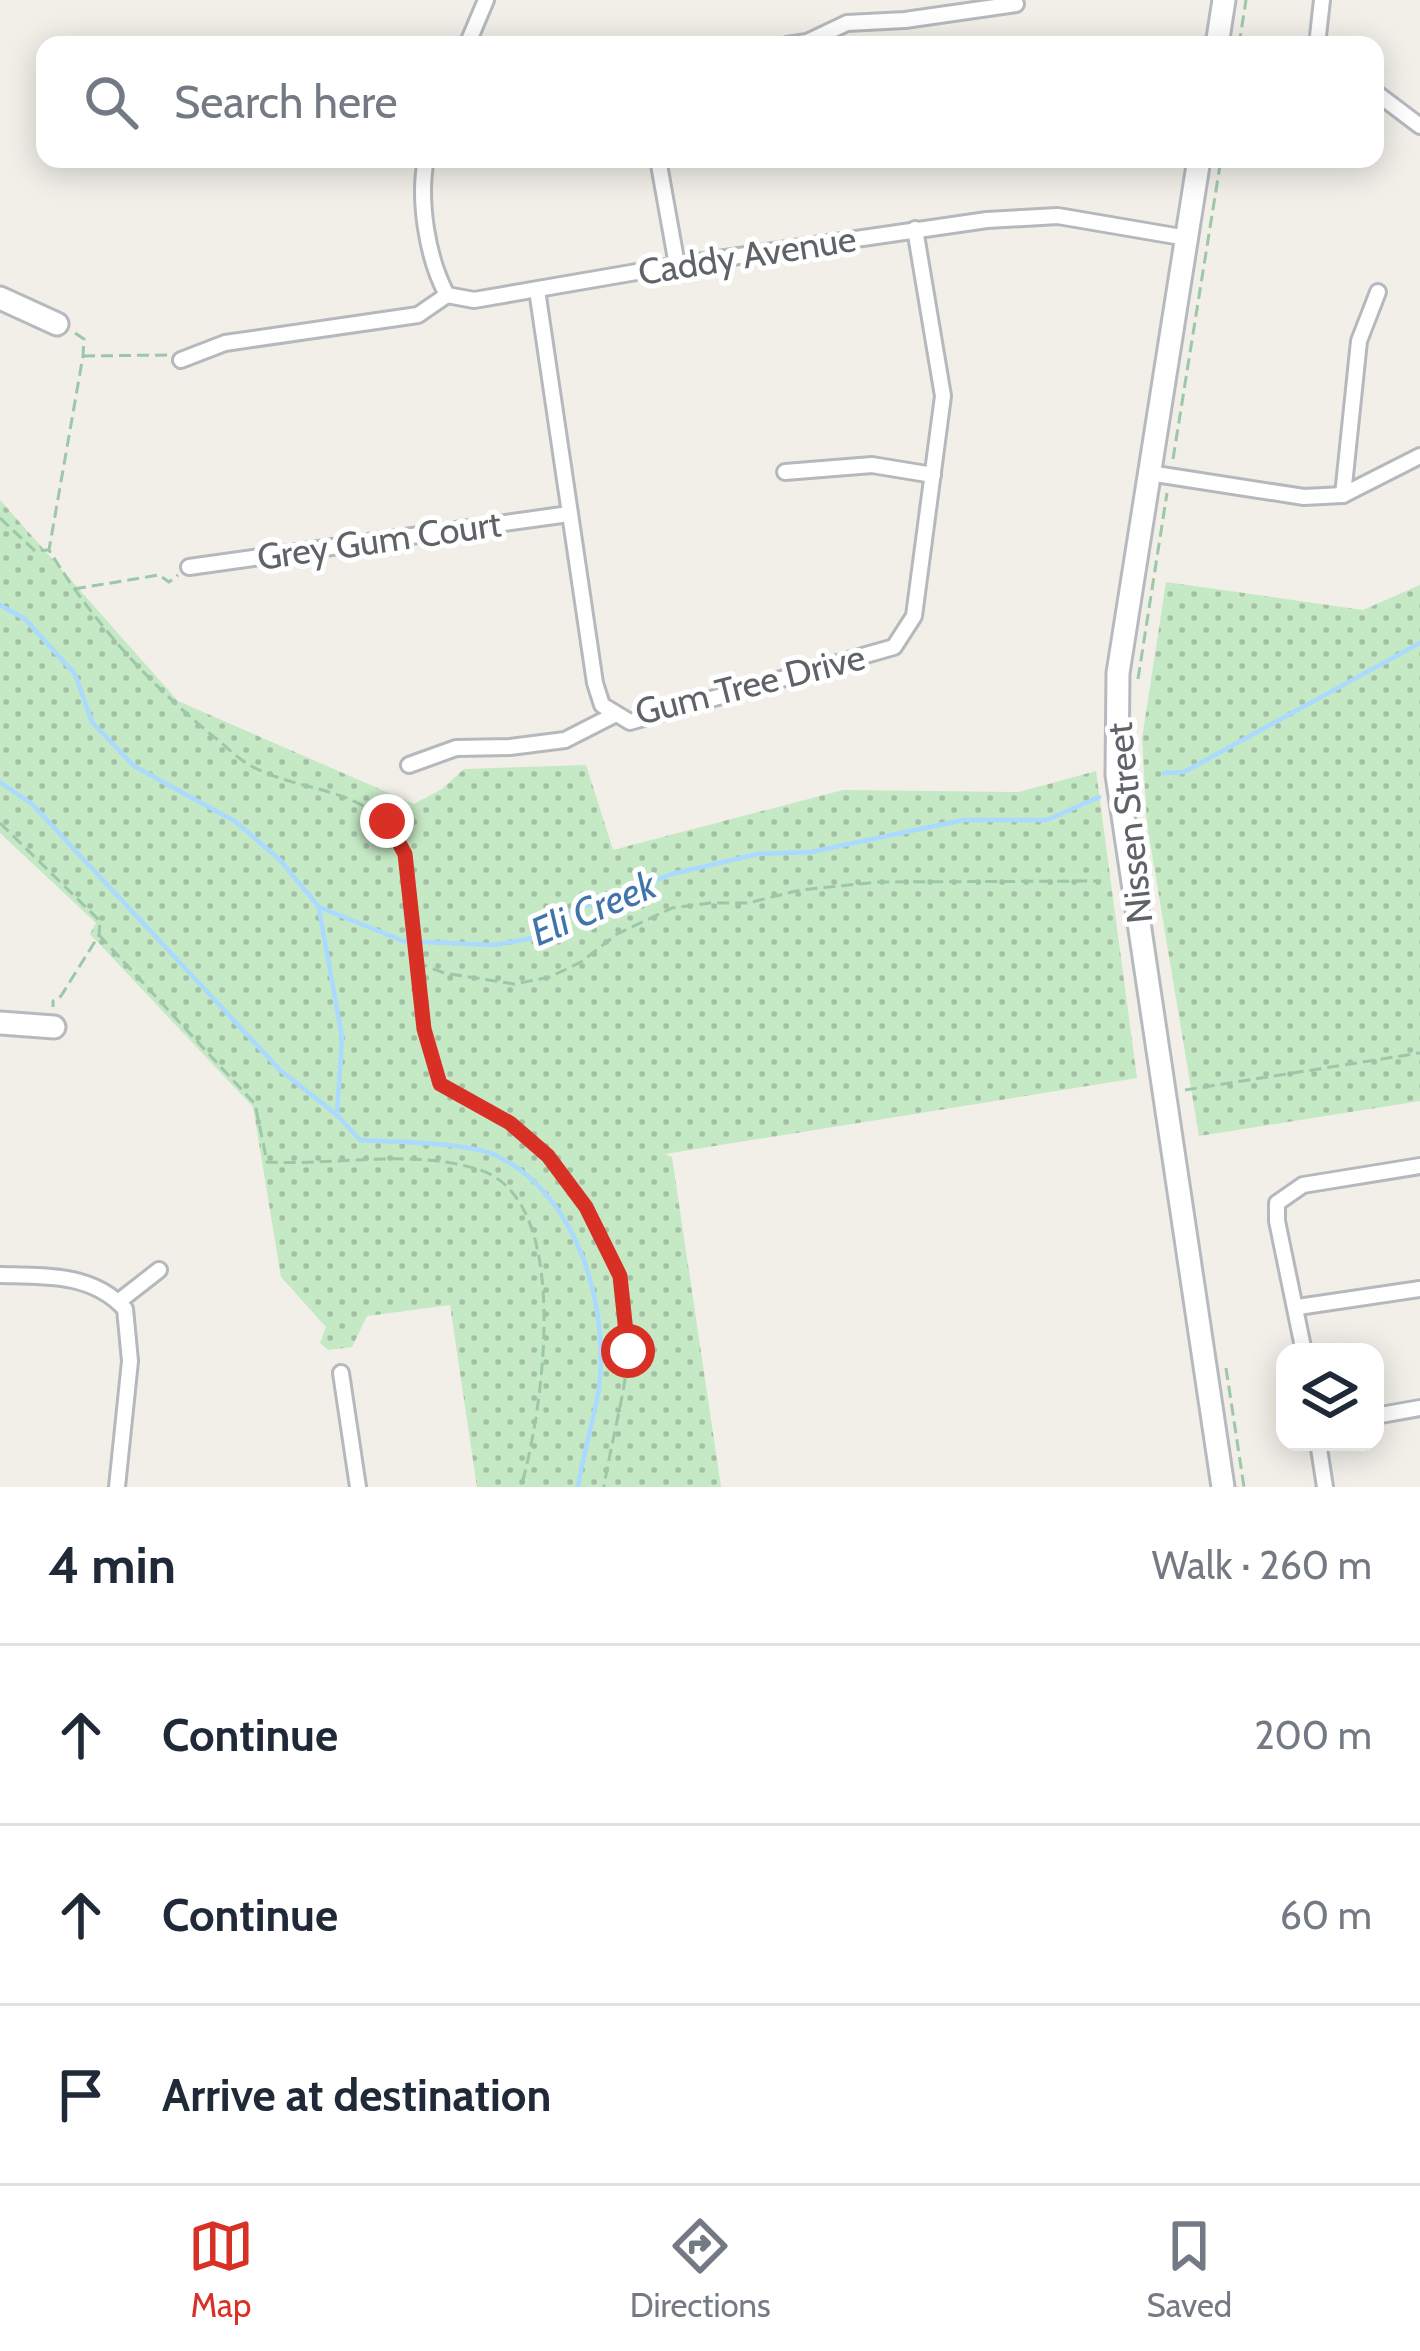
<!DOCTYPE html>
<meta charset="utf-8">
<style>
body{margin:0;font-family:Cabin,sans-serif;background:#f6f6f7;color:#1f2937}
.controls{position:absolute;right:36px;bottom:36px;display:grid;overflow:hidden;border-radius:24px;box-shadow:0 6px 30px #0003}
.controls button{width:108px;height:108px;display:grid;place-items:center;padding:0;border:0;border-bottom:3px solid #e0e1e3;background:#fff;color:#1f2937;font:60px sans-serif}
.stop{position:absolute;width:36px;height:36px;margin:-27px;border:9px solid #d93025;border-radius:50%;background:#fff}
.stop.end{background:#d93025;border-color:#fff;box-shadow:0 3px 12px #0008}
.list{margin:0;padding:0;list-style:none}
h2{display:flex;justify-content:space-between;align-items:center;height:156px;margin:0;padding:0 48px;font-size:51px}
h2 small{font-size:39px;font-weight:400;color:#747a83}
.list li{display:grid;grid-template-columns:78px 1fr auto;gap:36px;align-items:center;box-sizing:border-box;height:180px;padding:0 48px;border-top:3px solid #e0e1e3}
.list b{display:block;font-size:45px;white-space:nowrap}
.list em{font-size:39px;font-style:normal;color:#747a83}
.icon{flex:none;width:66px;height:66px;fill:none;stroke:currentColor;stroke-width:2;stroke-linecap:round;stroke-linejoin:round}
.map{position:relative;flex:none;width:1420px;height:1487px;overflow:hidden}
.search{position:absolute;background:#fff;box-shadow:0 6px 30px #0003;left:36px;right:36px;top:36px;height:132px;display:flex;align-items:center;gap:30px;box-sizing:border-box;padding:0 42px;border-radius:24px;color:#747a83;font-size:45px}
.sheet{height:696px;background:#fff}
nav{display:flex;justify-content:space-around;align-items:center;box-sizing:border-box;height:168px;border-top:3px solid #e0e1e3;background:#fff;font-size:33px;color:#747a83}
nav a{display:grid;justify-items:center;gap:6px}
nav .on{color:#d93025}
.map>svg:first-child{display:block}
.green{fill:url(#green-dots)}
.lines{fill:none;stroke-linecap:round;stroke-linejoin:round}
.stream{stroke:#aadaff;stroke-width:4.5}
.street-casing{stroke:#b5b8bc;stroke-width:20}
.secondary-casing{stroke:#b6babf;stroke-width:27}
.path{stroke:#9cc7a9;stroke-width:3;stroke-dasharray:12 6;stroke-linecap:butt}
.street{stroke:#fff;stroke-width:14}
.secondary{stroke:#fff;stroke-width:21}
.route{stroke:#d93025;stroke-width:15}
.labels{text-anchor:middle;dominant-baseline:central;stroke-width:10;stroke-linejoin:round;paint-order:stroke}
.street-label{font-size:36px;fill:#5f6368;stroke:#fff}
.water-label{font-size:39px;font-style:italic;fill:#4174aa;stroke:#fff}
</style>
<div class="map">
<svg width="1420" height="1487" viewBox="0 0 1420 1487">
<defs>
<pattern id="green-dots" width="8" height="8" patternUnits="userSpaceOnUse" patternTransform="scale(3)"><rect width="8" height="8" fill="#c5e8c5"/><path d="M2 2h.1M6 6h.1" fill="none" stroke="#a3c0a4" stroke-width="1.8" stroke-linecap="round"/></pattern>
</defs>
<rect width="100%" height="100%" fill="#f1efe8"/>
<!-- green -->
<g class="green">
<path d="M0,500L178,701L414,804L442,789L464,769L586,765L613,850L843,790L1019,792L1096,771L1137,1078L665,1154L672,1157L721,1487H477L450,1305L367,1316L352,1347L328,1350L320,1343L326,1327L281,1277L253,1107L90,934L96,923L0,833Z"/>
<path d="M1166,582L1363,610L1420,585V1101L1199,1136L1147,824L1142,739Z"/>
</g>
<g class="lines">
<!-- stream -->
<g class="stream">
<path d="M0,605L25,619L75,674L92,722L134,766L236,822L280,860L319,907L403,941L494,945L533,938L564,914L672,874L758,854L811,852L963,820H1047L1099,797"/>
<path d="M1164,773L1184,772L1420,643"/>
<path d="M0,782L32,804L280,1070L337,1115"/>
<path d="M319,909L342,1037L337,1115L360,1140C394,1142 468,1142 497,1156C578,1195 609,1306 599,1388C594,1421 583,1453 578,1487"/>
</g>
<defs>
<g id="street">
<path d="M467,45L486,0"/>
<path d="M787,45L807,42L847,23L905,20L1016,4"/>
<path d="M1317,45L1322,0"/>
<path d="M1375,92L1420,126"/>
<path d="M426,159C418,200 427,258 447,295L474,300L677,265L987,220L1058,216L1187,238"/>
<path d="M658,159L677,265"/>
<path d="M537,290L595,683L602,705L630,722L894,647L914,616L943,396L915,229"/>
<path d="M181,360L225,343L418,315L447,295"/>
<path d="M785,472L872,465L933,475"/>
<path d="M1149,473L1304,497L1343,495L1420,456"/>
<path d="M1343,495L1359,341L1378,292"/>
<path d="M189,567L569,514"/>
<path d="M409,765L456,748L510,747L565,740L614,715"/>
<path d="M0,1275C45,1276 92,1273 125,1309L130,1361L117,1487"/>
<path d="M118,1302L159,1270"/>
<path d="M1298,1307L1420,1289"/>
<path d="M1304,1352L1277,1221V1203L1303,1185L1420,1166"/>
<path d="M341,1373L358,1487"/>
<path d="M1375,1416L1420,1408"/>
<path d="M1318,1442L1325,1487"/>
</g>
<g id="secondary">
<path d="M1217,45L1224,0"/>
<path d="M1199,159L1118,673L1117,775L1223,1487"/>
<path d="M0,298L57,324"/>
<path d="M0,1023L54,1027"/>
</g>
</defs>
<!-- street casing -->
<use href="#street" class="street-casing"/>
<!-- secondary casing -->
<use href="#secondary" class="secondary-casing"/>
<!-- path -->
<g class="path">
<path d="M1239,45L1246,0"/>
<path d="M75,333L84,339L83,356L49,550C92,621 150,685 214,737C226,746 238,759 251,766C310,797 374,783 405,854L424,1029L439,1084C463,1098 491,1109 512,1125C580,1177 629,1264 628,1349C627,1388 610,1446 604,1487"/>
<path d="M83,356L169,355"/>
<path d="M1173,459L1221,159"/>
<path d="M0,518L35,551L48,550"/>
<path d="M74,589L159,575L169,582L178,575"/>
<path d="M1138,679L1167,493"/>
<path d="M0,823L100,921L99,935L61,996L53,1001V1007"/>
<path d="M99,935L255,1104L267,1162C336,1166 412,1148 480,1170C575,1201 542,1415 521,1487"/>
<path d="M416,962L444,973L514,984L550,977L581,962L617,934L672,908L710,903H748L800,890L878,882L1101,881"/>
<path d="M1185,1090L1420,1053"/>
<path d="M1226,1368L1244,1487"/>
</g>
<!-- street -->
<use href="#street" class="street"/>
<!-- secondary -->
<use href="#secondary" class="secondary"/>
</g>
<g class="lines">
<!-- route -->
<path class="route" d="M387,821L405,854L424,1029L440,1084L510,1123L548,1156L586,1207L620,1276L628,1351"/>
</g>
<g class="labels">
<!-- street labels -->
<g class="street-label">
<text transform="translate(747 255) rotate(-9)">Caddy Avenue</text>
<text transform="translate(379 540) rotate(-8)">Grey Gum Court</text>
<text transform="translate(750 684) rotate(-14)">Gum Tree Drive</text>
<text transform="translate(1129 823) rotate(-96)">Nissen Street</text>
</g>
<!-- water labels -->
<g class="water-label">
<text transform="translate(593 908) rotate(-23)">Eli Creek</text>
</g>
</g>
</svg>
<div class="controls">
<button><svg class="icon" aria-label="layers" viewBox="0 0 24 24"><path d="M12 4l9 5-9 5-9-5zM3 14l9 5 9-5"/></svg></button>
</div>
<div class="stop" style="left:628px;top:1351px"></div>
<div class="stop end" style="left:387px;top:821px"></div>
<div class="search"><svg class="icon" aria-label="search" viewBox="0 0 24 24"><circle cx="10" cy="10" r="6"/><path d="M15 15l6 6"/></svg>Search here</div>
</div>
<section class="sheet">
<h2>4 min<small>Walk · 260 m</small></h2>
<ul class="list">
<li><svg class="icon" aria-label="ahead" viewBox="0 0 24 24"><path d="M12 20V5M6 11l6-6 6 6"/></svg><div><b>Continue</b></div><em>200 m</em></li>
<li><svg class="icon" aria-label="ahead" viewBox="0 0 24 24"><path d="M12 20V5M6 11l6-6 6 6"/></svg><div><b>Continue</b></div><em>60 m</em></li>
<li><svg class="icon" aria-label="arrive" viewBox="0 0 24 24"><path d="M6 21V4h12l-3 4 3 4H6"/></svg><div><b>Arrive at destination</b></div></li>
</ul>
</section>
<nav>
<a class="on"><svg class="icon" aria-label="map" viewBox="0 0 24 24"><path d="M3 6l6-2 6 2 6-2v14l-6 2-6-2-6 2zM9 4v14M15 6v14"/></svg>Map</a>
<a><svg class="icon" aria-label="directions" viewBox="0 0 24 24"><path d="M12 3l9 9-9 9-9-9zM9 14v-3h6M13 9l2 2-2 2"/></svg>Directions</a>
<a><svg class="icon" aria-label="saved" viewBox="0 0 24 24"><path d="M7 4h10v16l-5-4-5 4z"/></svg>Saved</a>
</nav>
